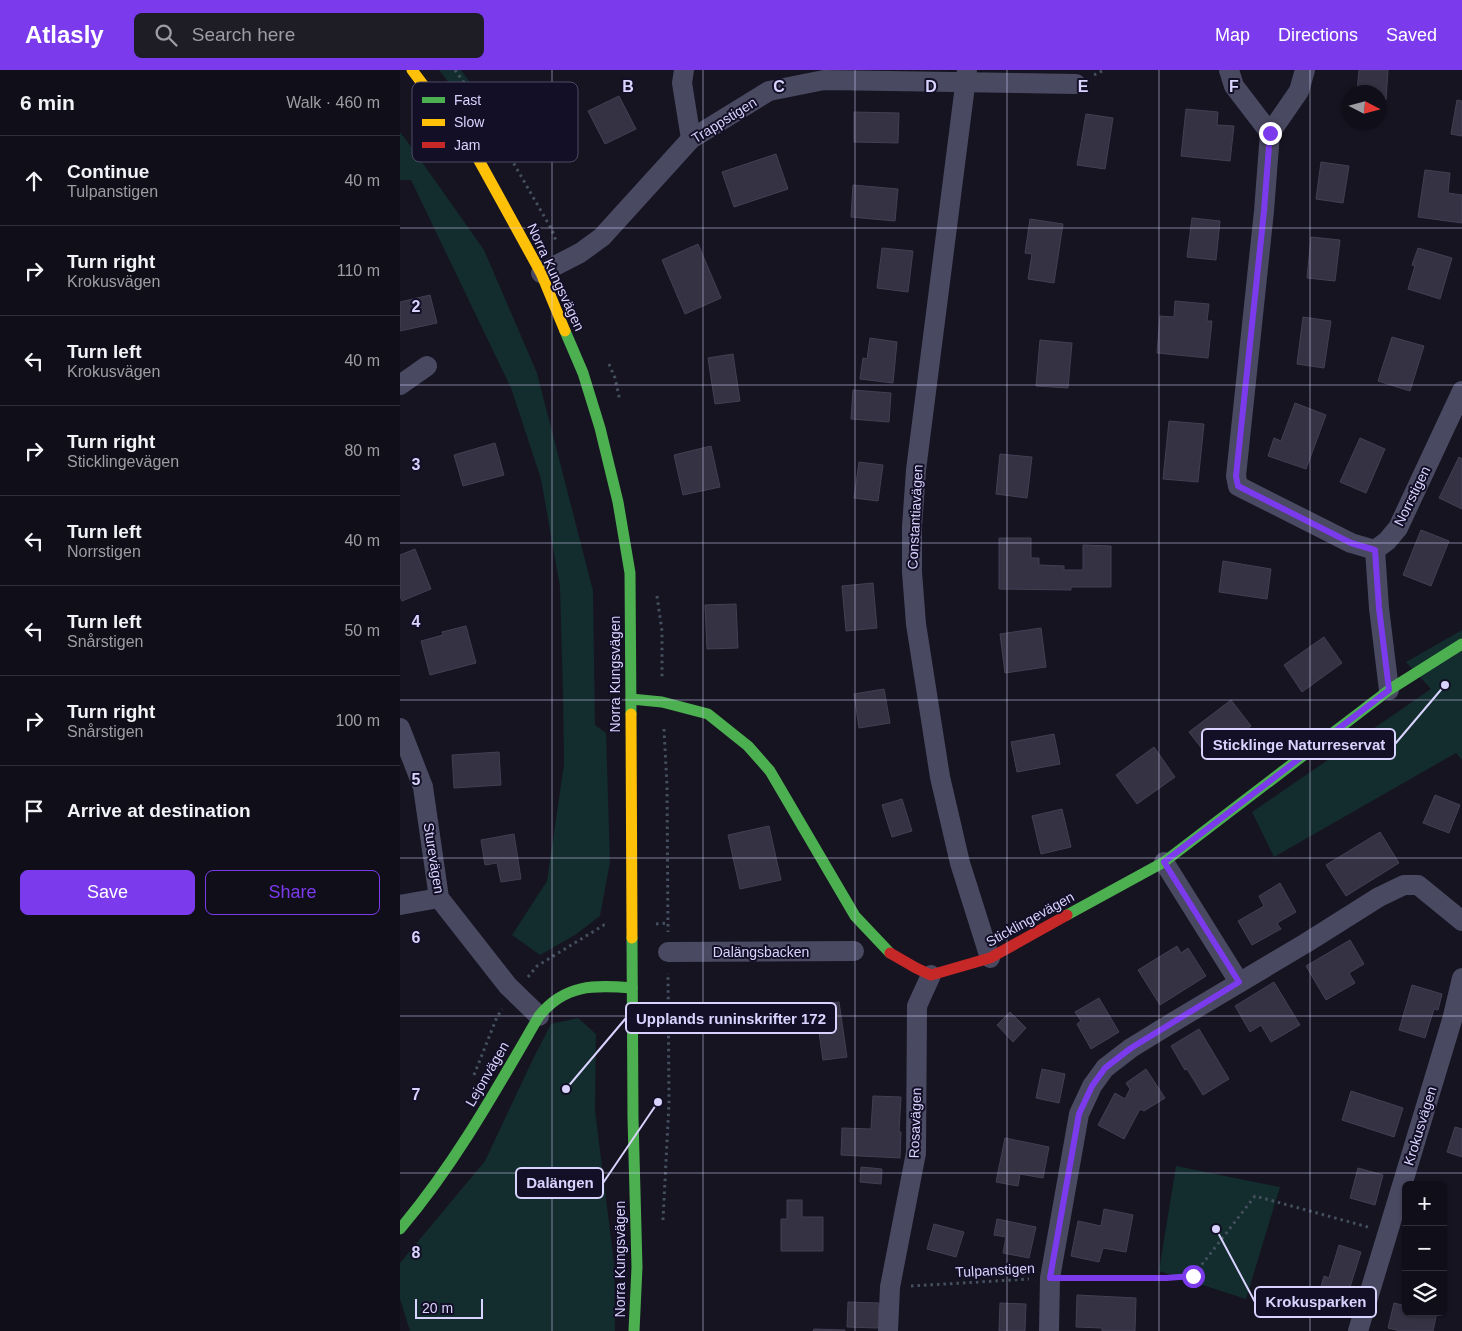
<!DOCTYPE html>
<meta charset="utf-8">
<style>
body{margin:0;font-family:Helvetica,sans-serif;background:#1e1d26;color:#f1f3f6}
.controls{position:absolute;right:15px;bottom:15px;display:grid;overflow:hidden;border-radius:8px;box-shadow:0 1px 4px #0004}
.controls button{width:45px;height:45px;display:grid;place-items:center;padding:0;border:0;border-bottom:1px solid #302f38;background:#100f19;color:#f1f3f6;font:25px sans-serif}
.compass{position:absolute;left:942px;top:15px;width:45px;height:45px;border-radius:50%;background:#100f19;box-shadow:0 1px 4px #0004;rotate:96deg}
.scale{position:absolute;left:15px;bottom:12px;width:68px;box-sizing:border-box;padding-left:5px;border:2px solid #d9d4ff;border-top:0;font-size:14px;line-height:18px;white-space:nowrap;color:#d9d4ff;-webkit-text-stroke:4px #130f26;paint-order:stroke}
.stop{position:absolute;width:15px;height:15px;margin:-11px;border:4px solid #7c3aed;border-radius:50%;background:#fff}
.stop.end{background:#7c3aed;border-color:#fff;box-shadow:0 1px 5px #0008}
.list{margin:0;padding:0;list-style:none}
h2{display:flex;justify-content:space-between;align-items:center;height:65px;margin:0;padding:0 20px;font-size:21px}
h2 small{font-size:16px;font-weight:400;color:#9c9ca2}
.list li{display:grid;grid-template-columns:32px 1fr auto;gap:15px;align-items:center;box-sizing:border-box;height:90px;padding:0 20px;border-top:1px solid #302f38}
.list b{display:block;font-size:19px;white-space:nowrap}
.list p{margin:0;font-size:16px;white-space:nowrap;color:#9c9ca2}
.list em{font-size:16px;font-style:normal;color:#9c9ca2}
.actions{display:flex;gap:10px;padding:15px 20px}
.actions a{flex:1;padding:11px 0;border:1px solid #7c3aed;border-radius:8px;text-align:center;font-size:18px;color:#7c3aed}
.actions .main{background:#7c3aed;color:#fff}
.icon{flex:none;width:28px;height:28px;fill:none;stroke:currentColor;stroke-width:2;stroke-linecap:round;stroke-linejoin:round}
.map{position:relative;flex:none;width:1062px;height:1261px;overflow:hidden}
header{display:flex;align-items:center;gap:30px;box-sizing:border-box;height:70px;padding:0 25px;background:#7c3aed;color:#fff}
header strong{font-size:24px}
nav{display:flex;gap:28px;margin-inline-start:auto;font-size:18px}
.search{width:350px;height:45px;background:#1e1d26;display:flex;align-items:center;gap:12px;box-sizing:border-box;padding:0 18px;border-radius:8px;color:#9c9ca2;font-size:19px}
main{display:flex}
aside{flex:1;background:#100f19}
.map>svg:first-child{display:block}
.green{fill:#132c2d}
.building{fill:#343243;stroke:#433f54}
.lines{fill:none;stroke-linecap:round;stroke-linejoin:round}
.path{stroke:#44505f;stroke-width:3;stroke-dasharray:2.5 4;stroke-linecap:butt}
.street{stroke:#4a4962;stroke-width:20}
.fast{stroke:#4caf50;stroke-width:11}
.slow{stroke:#ffc107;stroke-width:11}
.jam{stroke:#c62828;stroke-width:11}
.route{stroke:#7c3aed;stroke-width:6}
.grid{fill:none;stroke:#d9d4ff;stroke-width:1;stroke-opacity:0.55}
.labels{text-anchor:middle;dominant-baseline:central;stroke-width:4;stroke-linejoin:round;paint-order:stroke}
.street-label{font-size:14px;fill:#d9d4ff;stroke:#130f26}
.key{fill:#130f26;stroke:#4e4a67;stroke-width:1}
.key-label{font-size:14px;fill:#d9d4ff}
.grid-label{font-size:16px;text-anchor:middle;font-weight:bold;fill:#d9d4ff;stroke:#130f26;stroke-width:4;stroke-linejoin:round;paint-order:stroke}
.leader{fill:none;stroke:#d9d4ff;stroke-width:2}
.callout-dot{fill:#d9d4ff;stroke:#130f26;stroke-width:2}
.callout{fill:#130f26;stroke:#d9d4ff;stroke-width:2}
.callout-label{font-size:15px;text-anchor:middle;font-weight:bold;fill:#d9d4ff}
</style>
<header>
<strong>Atlasly</strong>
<div class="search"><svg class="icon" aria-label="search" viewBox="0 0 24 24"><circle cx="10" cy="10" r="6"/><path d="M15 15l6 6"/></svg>Search here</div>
<nav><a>Map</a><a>Directions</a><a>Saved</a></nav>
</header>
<main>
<aside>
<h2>6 min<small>Walk · 460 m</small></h2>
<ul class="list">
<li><svg class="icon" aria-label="ahead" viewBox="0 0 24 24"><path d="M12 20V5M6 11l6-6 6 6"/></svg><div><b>Continue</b><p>Tulpanstigen</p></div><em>40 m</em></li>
<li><svg class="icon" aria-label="right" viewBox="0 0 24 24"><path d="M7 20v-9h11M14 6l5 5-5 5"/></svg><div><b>Turn right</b><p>Krokusvägen</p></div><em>110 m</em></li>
<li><svg class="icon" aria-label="left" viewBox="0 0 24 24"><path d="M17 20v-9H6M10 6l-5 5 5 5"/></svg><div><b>Turn left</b><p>Krokusvägen</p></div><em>40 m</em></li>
<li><svg class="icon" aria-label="right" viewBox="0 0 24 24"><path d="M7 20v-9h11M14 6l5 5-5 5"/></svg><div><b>Turn right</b><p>Sticklingevägen</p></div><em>80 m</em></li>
<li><svg class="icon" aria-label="left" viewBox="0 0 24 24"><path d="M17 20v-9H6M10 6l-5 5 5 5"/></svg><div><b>Turn left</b><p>Norrstigen</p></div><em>40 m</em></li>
<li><svg class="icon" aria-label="left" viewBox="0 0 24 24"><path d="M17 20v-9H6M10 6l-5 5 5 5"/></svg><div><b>Turn left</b><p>Snårstigen</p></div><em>50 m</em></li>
<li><svg class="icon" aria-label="right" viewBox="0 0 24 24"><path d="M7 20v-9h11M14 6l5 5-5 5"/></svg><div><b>Turn right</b><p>Snårstigen</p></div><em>100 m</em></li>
<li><svg class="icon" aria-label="arrive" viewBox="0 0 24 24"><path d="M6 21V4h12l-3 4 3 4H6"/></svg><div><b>Arrive at destination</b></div></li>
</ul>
<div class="actions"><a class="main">Save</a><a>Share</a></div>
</aside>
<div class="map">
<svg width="1062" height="1261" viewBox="0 0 1062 1261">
<rect width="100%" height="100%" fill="#161421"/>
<!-- green -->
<g class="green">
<path d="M39,0H61L102,56L90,66Z"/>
<path d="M0,62L7,71L84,180L137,303L193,521L195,655L206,663L210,792L200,846L175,865L140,885L112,865L147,811L164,694L163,624L160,517L141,409L111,318L11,110H0Z"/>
<path d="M1062,560V690L1056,683L874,787L852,742L1031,619L1006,592Z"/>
<path d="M178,948L196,964L195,1040L214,1193L215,1261H10L0,1229V1193L85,1091L132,991L151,954Z"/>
<path d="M776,1096L880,1117L846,1229L759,1201Z"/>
</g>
<!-- building -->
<g class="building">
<path d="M959,0H988L986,30L979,29V22H957Z"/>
<path d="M219,26L236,59L205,74L188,41Z"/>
<path d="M1057,30L1062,31V66L1051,64Z"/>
<path d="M786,39L818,42L817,55L834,56L830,91L781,86Z"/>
<path d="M454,42L499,43L498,73L454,72Z"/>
<path d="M686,44L713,48L705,99L677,95Z"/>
<path d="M376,84L388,119L334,137L322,102Z"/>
<path d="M921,92L949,96L943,133L916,129Z"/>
<path d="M1025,100L1050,103L1048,123L1062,125V153L1018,147Z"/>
<path d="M453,115L498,119L495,151L451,147Z"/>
<path d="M792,148L820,151L816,190L787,187Z"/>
<path d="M630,149L663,154L654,213L628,209L632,184L625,183Z"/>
<path d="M911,167L940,170L935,211L907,208Z"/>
<path d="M298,174L321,228L285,244L262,190Z"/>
<path d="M482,178L513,181L508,222L477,218Z"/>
<path d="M1018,178L1052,188L1040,229L1008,219L1015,196L1012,195Z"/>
<path d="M30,225L37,253L0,261V232Z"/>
<path d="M775,231L809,234L807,251H812L808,288L757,283L760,246L774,247Z"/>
<path d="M903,247L931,251L924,298L897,294Z"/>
<path d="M992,267L1024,276L1010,321L978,311Z"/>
<path d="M470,268L497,272L493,313L460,309L463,288L467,289Z"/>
<path d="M640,270L672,273L668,318L636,316Z"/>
<path d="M333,284L340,331L315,334L308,288Z"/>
<path d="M453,320L491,323L489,352L451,349Z"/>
<path d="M895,333L926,345L906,399L868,386L874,368L881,371Z"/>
<path d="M769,351L804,354L798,412L763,409Z"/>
<path d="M960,368L985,379L966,423L940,412Z"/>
<path d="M95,373L104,405L63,416L54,385Z"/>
<path d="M311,376L320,417L283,425L274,385Z"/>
<path d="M600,384L632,387L627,428L596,424Z"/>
<path d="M1059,387L1062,389V439L1039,428Z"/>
<path d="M459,392L483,395L478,431L454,428Z"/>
<path d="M1021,460L1049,471L1031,516L1003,505Z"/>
<path d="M599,468H631V488H639V495L664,496V500H683V475L711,476V517H671V520L599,519Z"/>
<path d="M15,479L31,519L2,531L0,526V485Z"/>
<path d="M823,491L871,499L867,529L819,522Z"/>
<path d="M473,513L477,558L446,561L442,516Z"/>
<path d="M336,534L338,578L307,579L305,535Z"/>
<path d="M66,556L76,593L30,605L21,571L43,565L42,562Z"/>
<path d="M641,558L646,597L605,603L600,564Z"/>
<path d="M924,567L942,593L902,622L884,595Z"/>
<path d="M484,619L490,653L459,658L454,624Z"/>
<path d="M831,630L851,656L809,688L789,662Z"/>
<path d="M654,664L660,694L617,702L611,672Z"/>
<path d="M754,677L775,707L737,734L716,705Z"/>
<path d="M99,682L101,715L54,718L52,685Z"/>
<path d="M1035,725L1060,735L1049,763L1023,753Z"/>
<path d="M502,729L512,761L492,767L482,735Z"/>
<path d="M662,739L671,777L641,784L632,746Z"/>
<path d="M369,756L381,810L340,819L328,765Z"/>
<path d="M980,762L999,793L946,826L926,795Z"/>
<path d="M114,764L121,809L101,812L97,793L85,795L81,770Z"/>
<path d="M880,813L896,842L877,853L881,859L852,875L838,851L864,836L859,826Z"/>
<path d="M950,870L964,894L949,903L955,913L926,930L906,896Z"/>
<path d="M777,876L781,883L788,878L806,906L760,935L738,900Z"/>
<path d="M874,912L900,955L871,972L861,955L850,962L835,936Z"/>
<path d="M1012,915L1042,924L1038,940L1034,939L1025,968L999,960Z"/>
<path d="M699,928L719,962L691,979L677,954L681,951L675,942Z"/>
<path d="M439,932L447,987L423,990L415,935Z"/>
<path d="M610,942L626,958L613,972L597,955Z"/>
<path d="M799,959L829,1009L803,1025L787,999L785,1000L771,976Z"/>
<path d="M642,999L665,1004L659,1033L636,1028Z"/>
<path d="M746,999L765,1028L744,1041L740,1039L724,1069L698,1055L715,1023L725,1029L730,1019L726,1013Z"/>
<path d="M951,1021L1003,1038L994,1067L942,1050Z"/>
<path d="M473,1026L501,1027L499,1062H501L500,1088L441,1085L442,1058L471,1059Z"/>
<path d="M1055,1057L1062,1059V1087L1047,1082Z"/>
<path d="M605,1068L649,1077L643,1108L620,1104L618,1116L596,1112Z"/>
<path d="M461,1097L482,1099L481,1114L460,1112Z"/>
<path d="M958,1098L983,1105L975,1135L950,1128Z"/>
<path d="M387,1130H402V1147H423V1181H381V1149H387Z"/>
<path d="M704,1139L733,1145L726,1182L703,1178L699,1192L671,1186L678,1151L701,1156Z"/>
<path d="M597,1149L636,1157L629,1188L603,1183L606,1167L594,1165Z"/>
<path d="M534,1154L564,1162L556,1187L527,1179Z"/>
<path d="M939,1175L961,1182L941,1246L906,1235L912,1217L920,1220L924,1206L929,1208Z"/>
<path d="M677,1225L736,1228L735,1261H702V1258L676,1257Z"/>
<path d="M448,1232L479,1233L478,1258L447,1257Z"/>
<path d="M600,1233L626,1234L625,1261H599Z"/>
<path d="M994,1233L1006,1236V1242H1037L1033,1261H1000L988,1258Z"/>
<path d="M414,1259L445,1260V1261H413Z"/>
</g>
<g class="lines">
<!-- path -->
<g class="path">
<path d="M55,0L79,33L152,160L156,171"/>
<path d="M694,5L704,0"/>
<path d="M209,294L215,308L220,331"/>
<path d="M257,526L262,561V607"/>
<path d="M264,659L267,716L268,862"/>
<path d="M256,854L268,853"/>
<path d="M128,907L137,896L204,855H207"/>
<path d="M74,1005L97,947L102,939"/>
<path d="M263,1150L269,1033L268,903"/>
<path d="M671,1208L766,1209L793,1206L855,1126L968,1157"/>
<path d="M511,1216L629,1209"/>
</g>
<!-- street -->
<g class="street">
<path d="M284,0L282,13L291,69"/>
<path d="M567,0L516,400L512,457V502L516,554L540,707L560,793L590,888"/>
<path d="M829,0L834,16L870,63L899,21L905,0"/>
<path d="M870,63L864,141L836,406L838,416L951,473L975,480"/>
<path d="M141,203L180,183L202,167L291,69L369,21L424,10L676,14"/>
<path d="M0,315L27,296"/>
<path d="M989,620L979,538L975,480L987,471L998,458L1062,321"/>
<path d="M0,658L23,717L39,828L108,916L139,946"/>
<path d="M764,792L839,912"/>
<path d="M0,835L39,828"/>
<path d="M268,882L454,881"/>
<path d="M488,1261L490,1217L516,1083L517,936L531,905"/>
<path d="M649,1261L650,1208L679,1044L692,1016L705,998L731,978L775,951L906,873L979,827L1004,815H1018L1062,851"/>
<path d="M958,1261L1052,950L1062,908"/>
</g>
<!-- fast -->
<g class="fast">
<path d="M165,261L183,303L200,358L218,432L230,503L231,644"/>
<path d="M231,629L262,632L308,644L348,676L370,701L455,846L490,883"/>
<path d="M667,845L764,792L989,620L1062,574"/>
<path d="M232,868L233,1048L237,1197L234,1261"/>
<path d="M0,1159C55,1094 96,1020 139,946C165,914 194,915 232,918"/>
</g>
<!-- slow -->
<g class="slow">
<path d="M12,0L76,85L141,203L165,261"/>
<path d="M231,644L232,868"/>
</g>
<!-- jam -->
<path class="jam" d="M490,883L516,898L531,905L590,888L667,845"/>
</g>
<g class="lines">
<!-- route -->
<path class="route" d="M793,1206L766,1208H650L679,1044L692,1016L705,998L731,978L839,912L764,792L989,620L979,538L975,480L951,473L838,416L836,406L864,141L870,63"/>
</g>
<!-- grid -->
<path class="grid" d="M152,0V1261M303,0V1261M455,0V1261M607,0V1261M759,0V1261M910,0V1261M0,158H1062M0,315H1062M0,473H1062M0,630H1062M0,788H1062M0,946H1062M0,1103H1062"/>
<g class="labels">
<!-- street labels -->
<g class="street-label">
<text transform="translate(324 50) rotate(-32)">Trappstigen</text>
<text transform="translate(156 207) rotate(65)">Norra Kungsvägen</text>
<text transform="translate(1012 426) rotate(-64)">Norrstigen</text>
<text transform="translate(515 447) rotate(-87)">Constantiavägen</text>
<text transform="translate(215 604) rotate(-90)">Norra Kungsvägen</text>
<text transform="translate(34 788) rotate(81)">Sturevägen</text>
<text transform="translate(630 849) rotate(-29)">Sticklingevägen</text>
<text x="361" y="882">Dalängsbacken</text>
<text transform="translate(87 1004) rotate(-60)">Lejonvägen</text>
<text transform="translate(515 1053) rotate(-88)">Rosavägen</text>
<text transform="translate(1020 1056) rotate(-73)">Krokusvägen</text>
<text transform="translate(220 1189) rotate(-90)">Norra Kungsvägen</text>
<text transform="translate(595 1200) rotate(-3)">Tulpanstigen</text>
</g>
</g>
<!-- legend -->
<rect x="12" y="12" width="166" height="80" rx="8" class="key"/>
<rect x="22" y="27" width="23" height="6" fill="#4caf50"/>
<rect x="22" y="49" width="23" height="7" fill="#ffc107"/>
<rect x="22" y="72" width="23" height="6" fill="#c62828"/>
<g class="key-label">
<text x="54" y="35">Fast</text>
<text x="54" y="57">Slow</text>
<text x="54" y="80">Jam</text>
</g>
<g class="grid-label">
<text x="228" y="22">B</text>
<text x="379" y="22">C</text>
<text x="531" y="22">D</text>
<text x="683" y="22">E</text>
<text x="834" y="22">F</text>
<text x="16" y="242">2</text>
<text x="16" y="400">3</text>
<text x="16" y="557">4</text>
<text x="16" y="715">5</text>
<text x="16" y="873">6</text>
<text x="16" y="1030">7</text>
<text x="16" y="1188">8</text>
</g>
<!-- callouts -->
<path class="leader" d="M1045 615L995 674M166 1019L226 948M258 1032L203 1113M816 1159L855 1232"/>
<g class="callout-dot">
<circle cx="1045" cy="615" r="5"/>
<circle cx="166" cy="1019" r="5"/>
<circle cx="258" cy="1032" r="5"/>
<circle cx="816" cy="1159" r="5"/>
</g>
<g class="callout">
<rect x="802" y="659" width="193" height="30" rx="5"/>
<rect x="226" y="933" width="210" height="30" rx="5"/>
<rect x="116" y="1098" width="87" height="30" rx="5"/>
<rect x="855" y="1217" width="121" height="30" rx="5"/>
</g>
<g class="callout-label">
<text x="899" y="680">Sticklinge Naturreservat</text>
<text x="331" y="954">Upplands runinskrifter 172</text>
<text x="160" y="1118">Dalängen</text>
<text x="916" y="1237">Krokusparken</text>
</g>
</svg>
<div class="controls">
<button>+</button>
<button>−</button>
<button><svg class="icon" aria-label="layers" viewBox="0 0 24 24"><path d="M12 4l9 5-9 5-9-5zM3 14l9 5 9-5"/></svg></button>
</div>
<svg class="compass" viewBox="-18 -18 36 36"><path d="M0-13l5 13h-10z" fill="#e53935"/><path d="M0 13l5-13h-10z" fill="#9c9ca2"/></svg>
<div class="scale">20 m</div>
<div class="stop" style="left:793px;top:1206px"></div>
<div class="stop end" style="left:870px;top:63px"></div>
</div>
</main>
